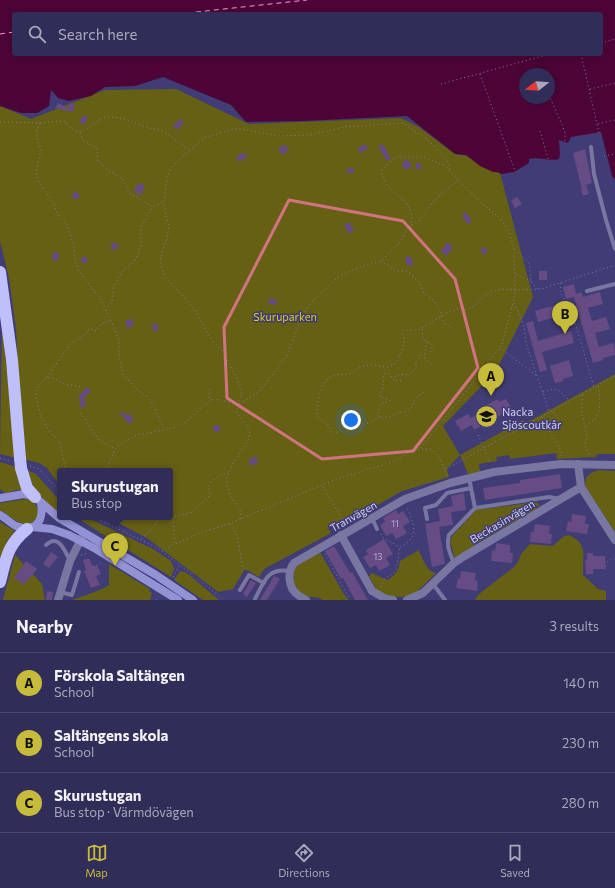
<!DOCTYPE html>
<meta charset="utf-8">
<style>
body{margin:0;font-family:Commissioner,sans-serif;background:#38355e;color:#f1f3f6}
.compass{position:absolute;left:519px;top:68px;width:36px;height:36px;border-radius:50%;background:#302d58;box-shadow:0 2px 10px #0003;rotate:253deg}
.you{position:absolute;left:351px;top:420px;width:14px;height:14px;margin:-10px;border:3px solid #fff;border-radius:50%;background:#1a73e8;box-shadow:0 0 0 6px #1a73e833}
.badge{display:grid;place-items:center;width:26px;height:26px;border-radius:50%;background:#c7bb3c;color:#111;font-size:13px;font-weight:700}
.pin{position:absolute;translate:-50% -33px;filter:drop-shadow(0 1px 2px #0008)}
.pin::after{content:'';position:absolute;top:21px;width:14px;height:12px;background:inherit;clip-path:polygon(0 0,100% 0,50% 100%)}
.popup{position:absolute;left:57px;top:468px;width:116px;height:52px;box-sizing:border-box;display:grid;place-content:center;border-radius:4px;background:#302d58;filter:drop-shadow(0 1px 3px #0005);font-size:13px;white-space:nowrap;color:#a8a8ba}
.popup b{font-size:15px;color:#f1f3f6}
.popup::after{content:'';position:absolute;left:50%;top:100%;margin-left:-8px;border:8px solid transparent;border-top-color:#302d58}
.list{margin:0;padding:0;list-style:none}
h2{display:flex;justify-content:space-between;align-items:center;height:52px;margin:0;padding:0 16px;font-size:17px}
h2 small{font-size:13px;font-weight:400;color:#a8a8ba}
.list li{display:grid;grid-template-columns:26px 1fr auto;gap:12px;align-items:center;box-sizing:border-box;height:60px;padding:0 16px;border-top:1px solid #4b496e}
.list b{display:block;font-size:15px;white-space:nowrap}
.list p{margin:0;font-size:13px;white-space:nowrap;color:#a8a8ba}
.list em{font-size:13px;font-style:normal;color:#a8a8ba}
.icon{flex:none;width:22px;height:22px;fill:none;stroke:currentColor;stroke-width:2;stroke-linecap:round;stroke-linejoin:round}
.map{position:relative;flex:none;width:615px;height:600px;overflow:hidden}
.search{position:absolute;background:#302d58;box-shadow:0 2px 10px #0003;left:12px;right:12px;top:12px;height:44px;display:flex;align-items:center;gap:10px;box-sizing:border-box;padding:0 14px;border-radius:4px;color:#a8a8ba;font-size:15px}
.sheet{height:232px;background:#302d58}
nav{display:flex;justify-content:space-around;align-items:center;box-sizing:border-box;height:56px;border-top:1px solid #4b496e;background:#302d58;font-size:11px;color:#a8a8ba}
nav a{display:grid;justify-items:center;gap:2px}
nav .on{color:#c7bb3c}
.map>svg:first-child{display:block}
.green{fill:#666015}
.water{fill:#4d0537;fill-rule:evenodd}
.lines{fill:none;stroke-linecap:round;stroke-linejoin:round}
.ferry{stroke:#fe9ad5;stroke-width:1;stroke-dasharray:5 4;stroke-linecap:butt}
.building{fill:#664b84}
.path{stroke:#7d7bab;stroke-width:1;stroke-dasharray:1 3;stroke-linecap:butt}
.service{stroke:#7777a1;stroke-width:4}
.minor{stroke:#7777a1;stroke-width:8}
.secondary{stroke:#9392d4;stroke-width:8}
.motorway{stroke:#bfbffc;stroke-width:12}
.motorway-bridge{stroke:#bfbffc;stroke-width:12}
.marked{fill:none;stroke:#d27382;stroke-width:3;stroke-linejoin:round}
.labels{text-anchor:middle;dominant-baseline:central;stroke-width:3;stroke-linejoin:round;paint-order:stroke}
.number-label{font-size:9px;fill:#b4aed6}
.park-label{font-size:11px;fill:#ded01d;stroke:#403c75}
.poi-label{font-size:11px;fill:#cecff1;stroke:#403c75;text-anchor:start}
.street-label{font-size:11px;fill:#cecff1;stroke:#403c75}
</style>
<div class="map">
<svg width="615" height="600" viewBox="0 0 615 600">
<rect width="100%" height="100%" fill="#403c75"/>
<!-- green -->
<g class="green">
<path d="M176,89L249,124L401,118L419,127L455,154L467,156L494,172L500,173L533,297L496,371L443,426L460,455L523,420L526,423L615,374V454H598L595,457L557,459L556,453L510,459L509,455L496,457L497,461L479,464L480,472L468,474L460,455L447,469L449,477L402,491L344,524L341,520L328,528L331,533L264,569L259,577L245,569L233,589L218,592L147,538L107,517H170V471H60V486L47,468L39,463L23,459L16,329L9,278L0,241V106L31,119L105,90Z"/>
<path d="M2,325L16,458L0,454Z"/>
<path d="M0,462L17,467L26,490H17L5,493L0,489Z"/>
<path d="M24,469L36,474L60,501V512L50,508L43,498L31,486Z"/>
<path d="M599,470L615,471V532L586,488C583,477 589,473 599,470Z"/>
<path d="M26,499C46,504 39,526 24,524C15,522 8,514 0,510V503Z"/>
<path d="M536,502L540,505L536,507V509L479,542L455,559L450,541L453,535L476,510Z"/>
<path d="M79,517H86L153,549L171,561L174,569L171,577L82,521Z"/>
<path d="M0,522L15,531L7,541L0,564Z"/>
<path d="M569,535C589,544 582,556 583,575L598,589L606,591V600H475L479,594L514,567L518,562L521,554L530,544L553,546L564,536Z"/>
<path d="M419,550C422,558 427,572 436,573L417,592L412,595L401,597L388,596L377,591L369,576L372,573L387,580C395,576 399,570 400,561Z"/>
<path d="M320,552L345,596L349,600H323C319,597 315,597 310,597C295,594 291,581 295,567Z"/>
<path d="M15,555L42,584L45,600H3Z"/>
<path d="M109,564L150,589L149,591L152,593L150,600H72C85,595 98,592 109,585Z"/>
<path d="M180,571L187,573L219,600H203L174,580Z"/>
</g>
<!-- water -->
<path class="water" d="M0,0H615V180L612,176L601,132L571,137L568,143L559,140L560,154L559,159C548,162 540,156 529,159V163L514,172L502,174L497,172H493L480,166L466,155L455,154L407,116L303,121L246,122L231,105L163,77L135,86L105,87L91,96L69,101L58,98L51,90L49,106L37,113H21L0,106ZM14,14H601V54H14ZM525,74H549V98H525Z"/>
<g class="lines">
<!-- ferry -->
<g class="ferry">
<path d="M178,14L307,0"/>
<path d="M0,34L14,32"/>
</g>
</g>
<!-- building -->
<g class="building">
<path d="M58,103L68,108L70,103L75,104L73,112L55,108Z"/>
<path d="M84,115L88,119L83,125L79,121Z"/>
<path d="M180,119L184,123L177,130L173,126Z"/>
<path d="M284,144L289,149L283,155L278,150Z"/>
<path d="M365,144L368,149L360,153L357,149Z"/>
<path d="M383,144L391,159L387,161L378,146Z"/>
<path d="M585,149L592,183L586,185L589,194L583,196L581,190H582L573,153Z"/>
<path d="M244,152L247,157L239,162L236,157Z"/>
<path d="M407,159L412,166L406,170L401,164Z"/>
<path d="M417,162L422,165L419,170L415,168Z"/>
<rect x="347" y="168" width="7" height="5"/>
<path d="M138,183L145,185L141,195L134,192Z"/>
<path d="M75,191L80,195L77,200L71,196Z"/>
<path d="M517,197L522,204L515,208L511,201Z"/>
<path d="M466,212L472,221L467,224L462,214Z"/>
<path d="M349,222L354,230L349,234L344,225Z"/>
<path d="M115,242L119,246L114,251L110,246Z"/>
<path d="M446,243L453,246L447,256L441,252Z"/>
<path d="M484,247L488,252L484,255L480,250Z"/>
<path d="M53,252L59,253L58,261L52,260Z"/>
<path d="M86,256L88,262L82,264L81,258Z"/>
<path d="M411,256L413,265L407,266L405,257Z"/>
<rect x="539" y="271" width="8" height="9"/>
<path d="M574,284L576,294L581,292L583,297L600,292L603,304L588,308L592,321L606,317L610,329L595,333L599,347L614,343L615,355L603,358V360L593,363L574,297L566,299L563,287Z"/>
<path d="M269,298L277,300L276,305L268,303Z"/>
<path d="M563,303L567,314L538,322L535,311Z"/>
<path d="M132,319L134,326L127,328L125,321Z"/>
<path d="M533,321L538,341L571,331L574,343L542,352L547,370L540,372L526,323Z"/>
<path d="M156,323L159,329L155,332L151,326Z"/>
<path d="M569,360L573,376L563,379V381L555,383L550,366Z"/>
<path d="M87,387L91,391L84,398L86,407L81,408L79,396Z"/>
<path d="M498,399L499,402L506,399L512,409L474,430L472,425L461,431L455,421L468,414L471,418L487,409L485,406Z"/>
<path d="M118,411L127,415L129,414L134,419L129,424Z"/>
<path d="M217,424L221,429L216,433L212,428Z"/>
<path d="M255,456L259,461L252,466L248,461Z"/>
<path d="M560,474L562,488L485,500L483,488L520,483V480Z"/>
<path d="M464,493L466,510L451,512L453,525L439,527L445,564L432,567L425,524L440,521L438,509L453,506L451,496Z"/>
<path d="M396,510L398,514L403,511L410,522L403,526L407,533L396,539L392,533L386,536L380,525L385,522L383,518Z"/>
<path d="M572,514L586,516L585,524H589L587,534L566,531L568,521L571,522Z"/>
<path d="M535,524L550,526L549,534H552L551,544L530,542L531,532H534Z"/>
<path d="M384,539L393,554L386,558L390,565L379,571L376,565L370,568L363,557L368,554L366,550Z"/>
<path d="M497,543L510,545V553H513L512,563L491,561L492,550L495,551L496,544Z"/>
<path d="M334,546L350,573L352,572L368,600H355L343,578L341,579L325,551Z"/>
<path d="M51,552L58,557L49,568L43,564Z"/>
<path d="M587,553H593V556H605L606,569H593V574H586L585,560H587Z"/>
<path d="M89,558L93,567L97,565L101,574L96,576L100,585L91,588L84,571L86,570L83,560Z"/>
<path d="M26,561L37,569L24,585L14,578Z"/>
<path d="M461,571L476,573L475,580L478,581L477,591L456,588L458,578L460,579Z"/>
<path d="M274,576L280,579L267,600H260Z"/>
<path d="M251,580L256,583L247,597L243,594Z"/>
<path d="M47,591L53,592L52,600H46Z"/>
</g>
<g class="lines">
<!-- path -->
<g class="path">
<path d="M601,43L615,39"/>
<path d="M581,54L599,133"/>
<path d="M480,74L515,171"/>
<path d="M441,84L550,54"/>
<path d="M590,89L615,83"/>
<path d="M549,95L565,132V142"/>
<path d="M0,122L40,123L59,121L66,122C81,147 93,116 110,117C124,117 136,124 149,128C153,129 157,129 161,131C171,135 180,144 190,150"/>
<path d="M40,123L37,130V138L41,150L36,173L40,184L53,202L58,215L67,224L74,246L75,260L79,271L101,300L113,325L119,342V355L123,374L138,391C157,399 155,417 166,430C176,427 186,423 193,416C199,410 204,403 213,400C220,398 230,403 237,405L259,392L287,355L299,324L308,306L338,277L357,268L381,261L401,241L406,231L411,226L412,214L406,202L387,186L381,171L393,159L398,157H423L445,166L479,201L501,219L510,234L514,249L515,290L512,307L502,344L475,380L420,449"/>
<path d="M598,124L615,120"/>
<path d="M540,131L549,162"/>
<path d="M80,133L83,140L97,148L98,161L109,171L123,179L129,193L153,207"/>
<path d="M604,156L615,154"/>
<path d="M412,225L419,221L437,197L458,180"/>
<path d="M514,249L529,263L531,282L538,289"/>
<path d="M381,261L396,271H407L420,283L424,294C436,300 433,302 441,311C441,320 444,324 452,328"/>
<path d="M516,274L531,281"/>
<path d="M561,283L560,291L574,319L594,387"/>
<path d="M514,303L524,326L526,343L549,412"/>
<path d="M106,311L112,301L114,286L118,278L126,268L134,262L137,255L142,243L140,229L153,207L164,201"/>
<path d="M422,329L423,339L432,344V349L430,352"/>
<path d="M427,342L424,357L429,363L431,364"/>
<path d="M500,348L537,376"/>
<path d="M47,377L71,343L85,335L90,328L96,331L102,324L110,320"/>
<path d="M401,381H394L393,378L398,375L410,374L417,367L415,363L421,355L424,357"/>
<path d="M210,389L209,398L212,400"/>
<path d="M424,392C418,396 413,399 413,406L405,412L397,413L388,417L377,418L371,422L363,425L360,428L352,424L346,425L333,435C331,432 331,429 329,427C327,422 320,421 318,416C314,408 322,381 330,377C337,373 345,376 351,373C360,369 357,366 370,365C377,364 385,369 391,366C399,362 403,347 405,339L402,334L404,330H416L422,328L447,313L458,309L464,310L473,307L481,299L490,292L503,289L515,290L542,289L615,265"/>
<path d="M543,392C559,386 559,390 570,401"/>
<path d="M582,395V414L587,437L585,445L586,450L590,456"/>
<path d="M553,412L558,417"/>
<path d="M80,413L85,419L99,440L115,449"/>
<path d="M380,417L378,413L380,410L379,406L381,404L389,401L390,400L380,397V393L383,388V377L385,373H388L393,378"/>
<path d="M542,417L562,453L560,456"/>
<path d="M585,425C587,424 591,422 594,420C602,413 600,396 598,386"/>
<path d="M478,435L491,464"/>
<path d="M0,458L11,461"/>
<path d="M30,466L39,469L60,492"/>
<path d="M446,469L615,376"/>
<path d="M66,471L60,442L50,432L41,417L36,397V388L47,377L55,379L65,384L82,387"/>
<path d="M106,471L115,449L121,444L136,435L165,430"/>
<path d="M323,487L346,525"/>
<path d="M94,517L159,549L224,600"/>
<path d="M155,517L157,520"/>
<path d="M241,519L240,510L231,496L226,480L234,461L248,441L250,433L247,426L237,413V405L241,396L242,391L236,377L224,353L209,337L194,308L165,277L160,264L162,252L167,238L169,227L166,216L164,201L167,176L172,167L182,157L206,137L237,128L279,136L310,135L345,127L403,123L428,140L447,160L450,171"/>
<path d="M230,524L237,536L242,564L247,571"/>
<path d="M381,534L383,538L400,547C403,545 408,543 411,539C418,531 410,516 407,507"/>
<path d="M107,537L113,539L125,532"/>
<path d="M141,539L153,528L160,517"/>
<path d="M175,543L173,517L192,512L210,495L208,486L215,478L228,472"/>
<path d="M162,551L166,548L205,531L223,526L337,479L392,462L407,454L420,449H431L439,457L447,476"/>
<path d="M325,554L349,598V600"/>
<path d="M81,555L87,553"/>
<path d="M607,562L612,559H615"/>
<path d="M93,567L103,562"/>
<path d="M173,577L179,566"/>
<path d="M381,587L385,578L392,574L396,570L400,547"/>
<path d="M156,600L159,597"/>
</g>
<!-- service -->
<g class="service">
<path d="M591,147L594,174L606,220L615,249"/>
<path d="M587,291L615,284"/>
<path d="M469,478L475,508"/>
<path d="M372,518L377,529"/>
<path d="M427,519L425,508L436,505L447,493L471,488"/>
<path d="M46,545C59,533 65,551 70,561"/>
<path d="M454,563C450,554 446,545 449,535L475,508L549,497L560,499"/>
<path d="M433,584L445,600"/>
<path d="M240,590L249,575L264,583"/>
<path d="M60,592L72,595L79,572"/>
<path d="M255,599C264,582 267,567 290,571"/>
</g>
<!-- minor -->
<g class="minor">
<path d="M578,464L581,487L615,540"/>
<path d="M341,535L372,591L386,599L393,600"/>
<path d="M58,600L70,561L83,535"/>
<path d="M306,600C304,598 300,597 298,595C288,588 287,572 294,563L405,499L450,483L494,472L561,464L615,465"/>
<path d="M407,600L423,593L454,563L463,557L581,487"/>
</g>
<!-- secondary -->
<g class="secondary">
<path d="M0,498L24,494L35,497L59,518L156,575L193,600"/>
<path d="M0,515C6,518 10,523 16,526C35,534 44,521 41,503"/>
<path d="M32,527L52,529L69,535L96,549L178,600"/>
</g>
<!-- motorway -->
<g class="motorway">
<path d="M0,272L12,360L20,458"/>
<path d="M21,468L27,488L35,497"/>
<path d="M0,582C6,559 7,545 27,529"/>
</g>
<!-- motorway-bridge -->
<path class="motorway-bridge" d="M20,458L21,468"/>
</g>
<!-- marked area -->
<path class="marked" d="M289,200L403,221L455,279L478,368L413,451L322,459L227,398L224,327Z"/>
<!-- icons -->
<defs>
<symbol id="school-disc" viewBox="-11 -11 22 22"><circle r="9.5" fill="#c7bb3c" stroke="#403c75"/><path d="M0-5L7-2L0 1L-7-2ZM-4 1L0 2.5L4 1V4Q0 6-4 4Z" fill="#111"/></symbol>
</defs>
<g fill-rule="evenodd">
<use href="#school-disc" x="474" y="404" width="25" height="25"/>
</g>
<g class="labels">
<!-- number labels -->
<g class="number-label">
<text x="395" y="523">11</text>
<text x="378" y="556">13</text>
</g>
<!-- park labels -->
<g class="park-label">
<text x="285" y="316">Skuruparken</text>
</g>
<!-- poi labels -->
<g class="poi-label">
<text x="502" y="411">Nacka<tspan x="502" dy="13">Sjöscoutkår</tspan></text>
</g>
<!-- street labels -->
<g class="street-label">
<text transform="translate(353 516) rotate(-29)">Tranvägen</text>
<text transform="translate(502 521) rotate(-31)">Beckasinvägen</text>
</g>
</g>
</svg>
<svg class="compass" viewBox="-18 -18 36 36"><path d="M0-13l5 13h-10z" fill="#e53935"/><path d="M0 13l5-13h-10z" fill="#a8a8ba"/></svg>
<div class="you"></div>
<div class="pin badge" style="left:491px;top:396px">A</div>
<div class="pin badge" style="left:565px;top:334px">B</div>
<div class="pin badge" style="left:115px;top:566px">C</div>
<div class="popup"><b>Skurustugan</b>Bus stop</div>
<div class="search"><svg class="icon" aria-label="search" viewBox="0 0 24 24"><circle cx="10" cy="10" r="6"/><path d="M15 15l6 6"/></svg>Search here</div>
</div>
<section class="sheet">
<h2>Nearby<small>3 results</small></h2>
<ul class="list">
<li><span class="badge">A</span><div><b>Förskola Saltängen</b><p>School</p></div><em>140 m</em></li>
<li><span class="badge">B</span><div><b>Saltängens skola</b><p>School</p></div><em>230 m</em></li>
<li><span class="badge">C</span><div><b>Skurustugan</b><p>Bus stop · Värmdövägen</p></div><em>280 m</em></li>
</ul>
</section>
<nav>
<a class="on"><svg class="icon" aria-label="map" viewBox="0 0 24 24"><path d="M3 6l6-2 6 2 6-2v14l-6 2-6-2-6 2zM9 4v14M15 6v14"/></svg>Map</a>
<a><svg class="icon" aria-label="directions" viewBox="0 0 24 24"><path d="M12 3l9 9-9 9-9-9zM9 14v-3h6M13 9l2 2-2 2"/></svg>Directions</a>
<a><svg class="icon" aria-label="saved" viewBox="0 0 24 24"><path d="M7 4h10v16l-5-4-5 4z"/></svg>Saved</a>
</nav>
